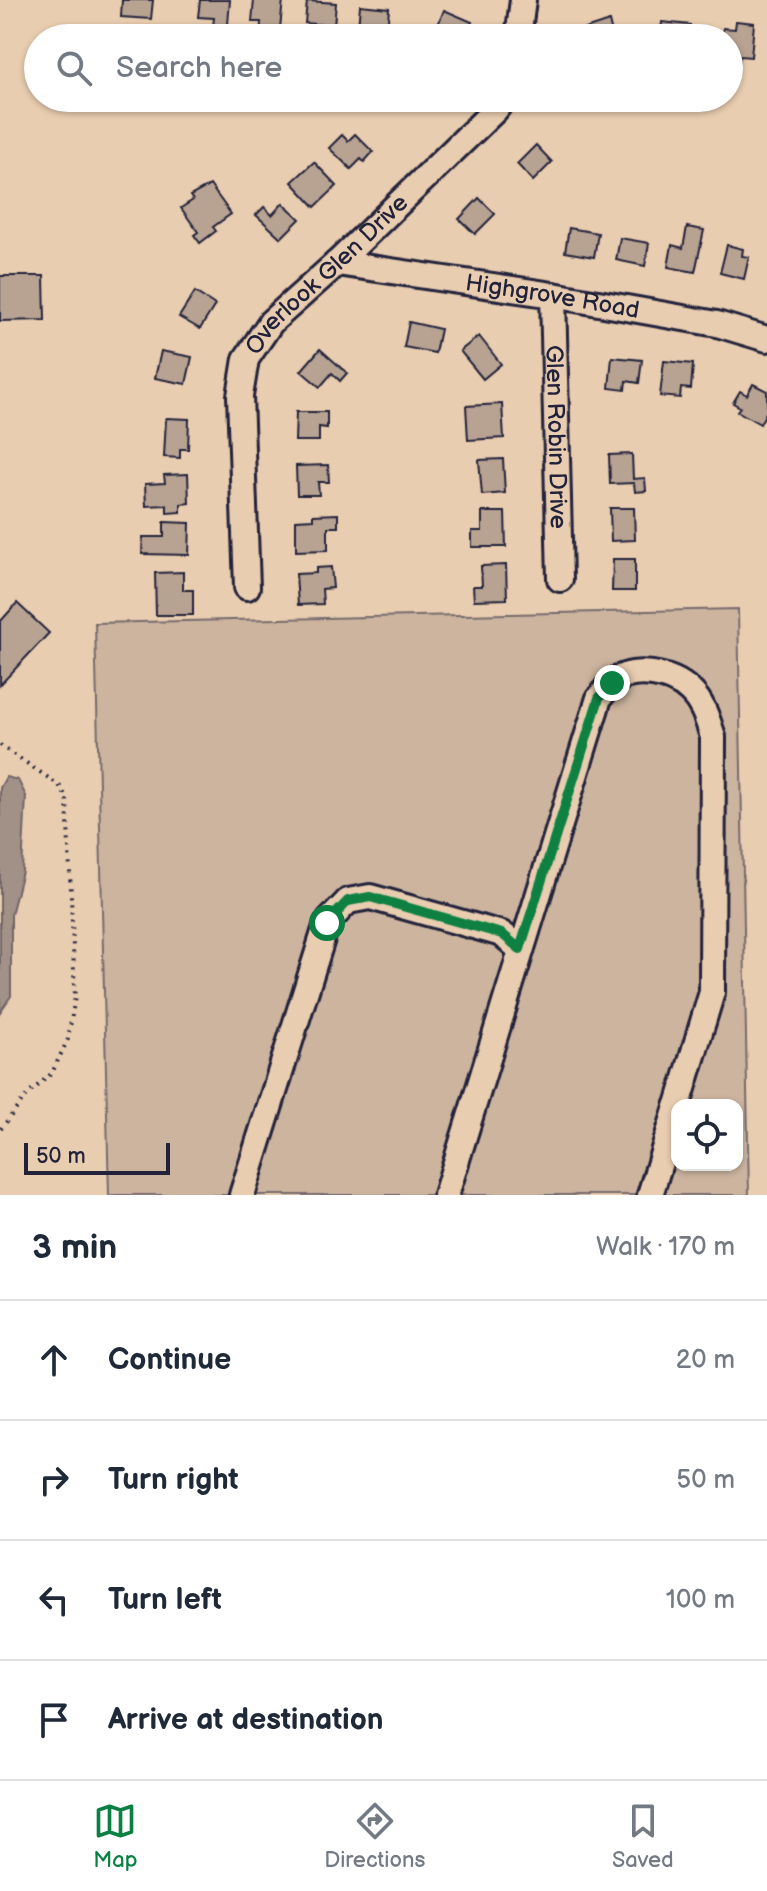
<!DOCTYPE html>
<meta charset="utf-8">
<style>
body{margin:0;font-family:"Balsamiq Sans",sans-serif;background:#f6f6f7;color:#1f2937}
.controls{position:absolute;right:24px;bottom:24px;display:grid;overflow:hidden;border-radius:16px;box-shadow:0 2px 6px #0004}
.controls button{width:72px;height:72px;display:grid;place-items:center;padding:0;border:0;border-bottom:2px solid #e0e1e3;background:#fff;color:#1f2937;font:40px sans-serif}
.scale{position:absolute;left:24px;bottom:20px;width:146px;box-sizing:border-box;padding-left:8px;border:4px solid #22223b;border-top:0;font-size:22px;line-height:28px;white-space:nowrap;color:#22223b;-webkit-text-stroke:6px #e9cdb0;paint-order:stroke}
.stop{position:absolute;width:24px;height:24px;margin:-18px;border:6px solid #0b8043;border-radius:50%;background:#fff}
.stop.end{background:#0b8043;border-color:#fff;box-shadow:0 2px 8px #0008}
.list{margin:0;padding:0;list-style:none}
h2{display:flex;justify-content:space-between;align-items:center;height:104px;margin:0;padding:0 32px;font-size:34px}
h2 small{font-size:26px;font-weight:400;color:#747a83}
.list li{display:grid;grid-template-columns:52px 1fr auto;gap:24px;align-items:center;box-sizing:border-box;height:120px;padding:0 32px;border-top:2px solid #e0e1e3}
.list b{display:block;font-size:30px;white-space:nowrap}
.list em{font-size:26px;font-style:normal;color:#747a83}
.icon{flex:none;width:44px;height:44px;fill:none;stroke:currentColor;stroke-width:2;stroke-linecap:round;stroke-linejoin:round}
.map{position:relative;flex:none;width:767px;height:1195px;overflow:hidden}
.search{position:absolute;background:#fff;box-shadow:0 2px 6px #0004;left:24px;right:24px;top:24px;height:88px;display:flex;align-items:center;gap:20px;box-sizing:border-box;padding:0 28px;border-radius:44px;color:#747a83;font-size:30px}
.sheet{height:584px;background:#fff}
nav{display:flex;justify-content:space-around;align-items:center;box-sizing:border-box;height:112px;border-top:2px solid #e0e1e3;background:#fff;font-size:22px;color:#747a83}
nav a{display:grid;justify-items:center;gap:4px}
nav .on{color:#0b8043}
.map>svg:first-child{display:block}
.green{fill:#ccb49f;stroke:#776b6d;stroke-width:2;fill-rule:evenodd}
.water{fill:#a29186;stroke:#6f6568;stroke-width:2}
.building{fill:#b8a393;stroke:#22223b;stroke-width:2}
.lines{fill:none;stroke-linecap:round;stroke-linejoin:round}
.minor-casing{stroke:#22223b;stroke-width:30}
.path{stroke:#22223b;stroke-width:4;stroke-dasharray:2 6;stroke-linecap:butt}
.minor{stroke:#e9cdb0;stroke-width:24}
.route{stroke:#0b8043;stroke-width:10}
.labels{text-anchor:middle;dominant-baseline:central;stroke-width:7;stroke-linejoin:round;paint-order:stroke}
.street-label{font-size:24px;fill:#22223b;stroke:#e9cdb0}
</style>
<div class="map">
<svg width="767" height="1195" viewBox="0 0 767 1195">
<rect width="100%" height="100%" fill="#e9cdb0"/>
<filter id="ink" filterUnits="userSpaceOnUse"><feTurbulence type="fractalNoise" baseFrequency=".0125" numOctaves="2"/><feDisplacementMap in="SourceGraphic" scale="16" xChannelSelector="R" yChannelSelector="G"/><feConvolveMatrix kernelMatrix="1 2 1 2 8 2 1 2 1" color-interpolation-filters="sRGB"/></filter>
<g filter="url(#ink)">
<!-- green -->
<path class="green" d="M738,609L749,1195H109L95,623ZM677,1105H737V1165H677Z"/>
<!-- water -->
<path class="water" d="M6,777L18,780L26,796L22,871L11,915V996L0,1012V788Z"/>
<!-- building -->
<g class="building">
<path d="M122,0H153L151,19L121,17Z"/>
<path d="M200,0H230L227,36L212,34L214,18L198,17Z"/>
<path d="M254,0H283L279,38H260L261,22H252Z"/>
<path d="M307,1L336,3L334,26L305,23Z"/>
<path d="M360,5L389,8L387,31L358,28Z"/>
<path d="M444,10L472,22L465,38H450L435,32Z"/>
<path d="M609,21L613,38H581L579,31Z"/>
<path d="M736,21L754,23L751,57L740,56L739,63L729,62V38H717L722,36L723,28L735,29Z"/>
<path d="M662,22L690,25L688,38H660Z"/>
<path d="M355,134L373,152L364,162L361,159L351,169L329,148L342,135L348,141Z"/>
<path d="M536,145L552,162L533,181L517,164Z"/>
<path d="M314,162L337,186L315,207L292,182Z"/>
<path d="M210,185L231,214L213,227L216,231L200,243L194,235L198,232L181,208L193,200L190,196Z"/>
<path d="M479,198L495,214L475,234L459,219Z"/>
<path d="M283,203L300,219L281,238L256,215L264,207L272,215Z"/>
<path d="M687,227L704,230L695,272L668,267L672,245L683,248Z"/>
<path d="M569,228L598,233L594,257L565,252Z"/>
<path d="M620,238L649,243L645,266L616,260Z"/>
<path d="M727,245L743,249L742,256L749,257L744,279L720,273Z"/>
<path d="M0,276H44L45,320L0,321Z"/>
<path d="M195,292L215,305L200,329L179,317Z"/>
<path d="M409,322L440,329L435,353L404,347Z"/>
<path d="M479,336L501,364L483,379L460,351Z"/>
<path d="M320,349L347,373L340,381L332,373L320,387L301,371Z"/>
<path d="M161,351L192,357L186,384L155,378Z"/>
<path d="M612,357L642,360L639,383L626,381L625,390L609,388Z"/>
<path d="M664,361L693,364L691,389L681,388L680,398L660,396Z"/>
<path d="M753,384L767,391V411L760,424L737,411L740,407L733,403L740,391L747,395Z"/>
<path d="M502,404L504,438L468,440L466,406Z"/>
<path d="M296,412H327V428L319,427V441H295Z"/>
<path d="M166,418L189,419L188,449H180V458L164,457Z"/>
<path d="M632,454L633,479L645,478L646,491L635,492L634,483L610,484L609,455Z"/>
<path d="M503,459L505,493L482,495L479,460Z"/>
<path d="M328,465L329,482H318L319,495H297L296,466Z"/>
<path d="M188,474L189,503L181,504V512L167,513V505L146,506L145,484L165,483L164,475Z"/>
<path d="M610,508H634L635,540L611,541Z"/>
<path d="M482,512H505L506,547H472V531H482Z"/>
<path d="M338,514V527H328V550L296,551V520L313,519V515Z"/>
<path d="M164,522L190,523L189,555L142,554L143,537H164Z"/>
<path d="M613,559H635V591H612Z"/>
<path d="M506,565L507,599L474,600L473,586H482L481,566Z"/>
<path d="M331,567L333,588L322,589L323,604L298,605L296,574L316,573V568Z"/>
<path d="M183,572V590H193V615H156L155,573Z"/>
<path d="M17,603L49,633L0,685V622Z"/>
</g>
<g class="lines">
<defs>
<g id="minor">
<path d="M518,38L523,0"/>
<path id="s1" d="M337,263L553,295L717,324L767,339"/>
<path id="s2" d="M553,295L560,579"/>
<path id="s3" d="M247,587L240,396L246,359L271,322L337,263L495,110L504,98"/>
<path d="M242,1195L327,923L348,901L370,897L502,934L520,949"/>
<path d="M446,1195L599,698C603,694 607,687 612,683C633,666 671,673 690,691C703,703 708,721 713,737L712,992L678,1105"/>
<path d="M650,1195L677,1107"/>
</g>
</defs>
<!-- minor casing -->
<use href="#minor" class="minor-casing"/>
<!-- path -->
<path class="path" d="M0,745L59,785L67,798L75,997L68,1039L52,1073L27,1095L0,1130"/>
<!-- minor -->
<use href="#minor" class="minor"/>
</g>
</g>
<g class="lines" filter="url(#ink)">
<!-- route -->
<path class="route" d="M327,923L348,901L370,897L502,934L520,949L599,698L612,683"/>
</g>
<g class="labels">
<!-- street labels -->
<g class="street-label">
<text stroke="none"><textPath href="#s3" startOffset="346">Overlook Glen Drive</textPath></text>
<text stroke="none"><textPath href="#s1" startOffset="218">Highgrove Road</textPath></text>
<text stroke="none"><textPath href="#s2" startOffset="142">Glen Robin Drive</textPath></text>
</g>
</g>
</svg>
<div class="controls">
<button><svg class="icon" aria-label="locate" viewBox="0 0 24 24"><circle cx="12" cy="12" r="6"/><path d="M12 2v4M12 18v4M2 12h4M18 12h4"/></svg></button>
</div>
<div class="scale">50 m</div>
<div class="stop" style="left:327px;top:923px"></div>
<div class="stop end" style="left:612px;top:683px"></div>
<div class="search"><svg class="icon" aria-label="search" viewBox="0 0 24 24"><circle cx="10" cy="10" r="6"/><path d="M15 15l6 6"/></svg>Search here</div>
</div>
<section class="sheet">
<h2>3 min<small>Walk · 170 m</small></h2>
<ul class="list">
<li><svg class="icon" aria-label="ahead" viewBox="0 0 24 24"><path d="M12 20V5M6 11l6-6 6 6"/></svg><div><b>Continue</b></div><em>20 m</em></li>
<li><svg class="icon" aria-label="right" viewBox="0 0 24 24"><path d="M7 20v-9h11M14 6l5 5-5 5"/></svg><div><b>Turn right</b></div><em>50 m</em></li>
<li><svg class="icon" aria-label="left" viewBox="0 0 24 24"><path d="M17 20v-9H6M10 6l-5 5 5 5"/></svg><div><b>Turn left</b></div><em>100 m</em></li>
<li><svg class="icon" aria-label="arrive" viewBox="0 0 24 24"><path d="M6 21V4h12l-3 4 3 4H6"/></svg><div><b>Arrive at destination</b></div></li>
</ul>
</section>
<nav>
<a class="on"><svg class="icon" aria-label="map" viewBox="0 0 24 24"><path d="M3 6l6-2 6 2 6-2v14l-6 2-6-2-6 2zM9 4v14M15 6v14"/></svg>Map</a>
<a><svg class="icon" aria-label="directions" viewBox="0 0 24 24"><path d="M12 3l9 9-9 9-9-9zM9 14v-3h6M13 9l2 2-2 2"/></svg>Directions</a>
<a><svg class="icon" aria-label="saved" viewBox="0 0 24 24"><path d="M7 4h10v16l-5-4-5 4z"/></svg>Saved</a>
</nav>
